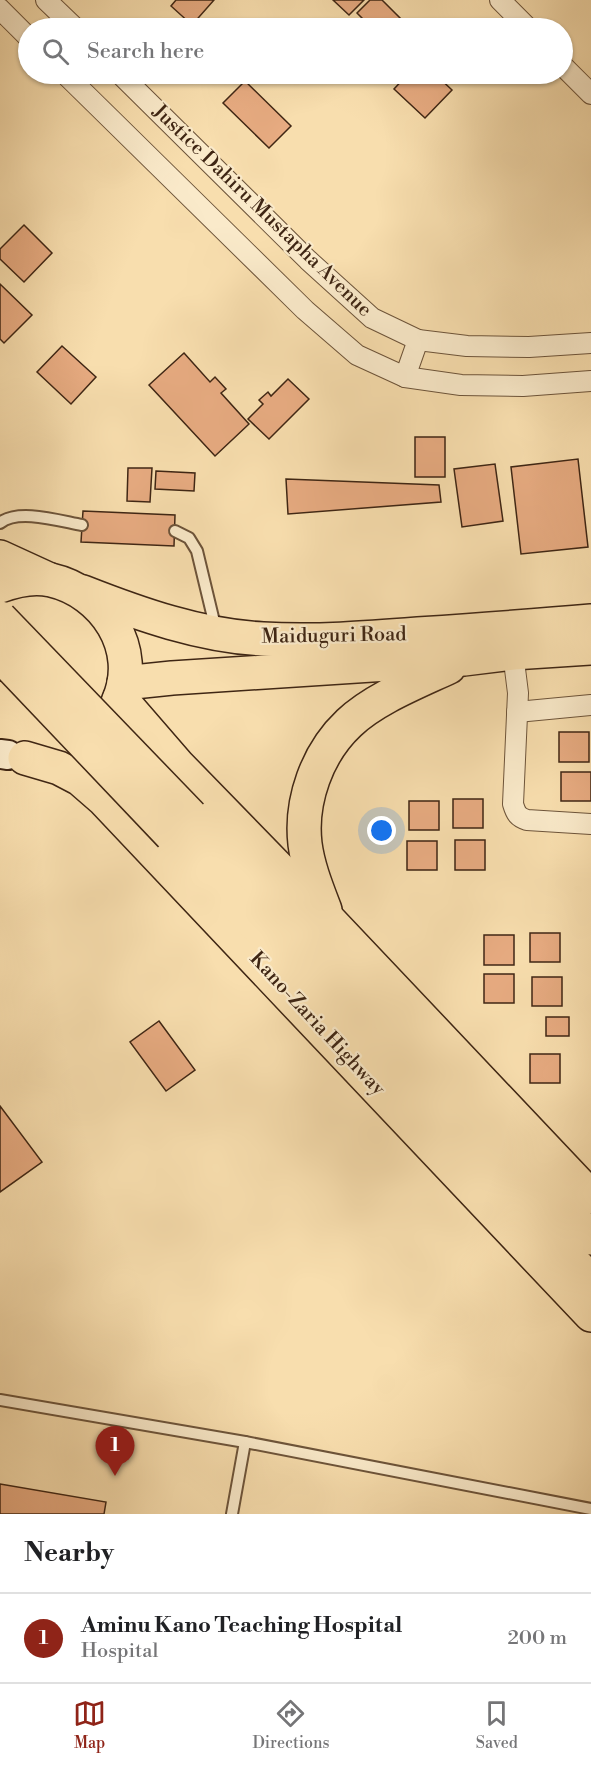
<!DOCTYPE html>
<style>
body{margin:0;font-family:"Libre Bodoni",serif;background:#f2f2f2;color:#202124}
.you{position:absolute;left:382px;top:831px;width:21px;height:21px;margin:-15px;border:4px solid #fff;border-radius:50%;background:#1a73e8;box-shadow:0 0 0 9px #1a73e833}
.badge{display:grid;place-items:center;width:39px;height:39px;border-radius:50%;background:#8f2418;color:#fff;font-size:20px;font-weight:700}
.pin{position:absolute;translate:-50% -50px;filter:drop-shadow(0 2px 3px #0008)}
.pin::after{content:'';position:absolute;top:32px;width:21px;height:18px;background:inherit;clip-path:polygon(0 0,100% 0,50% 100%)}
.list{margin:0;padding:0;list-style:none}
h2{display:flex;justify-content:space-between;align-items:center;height:78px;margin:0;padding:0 24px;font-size:26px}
h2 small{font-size:20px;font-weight:400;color:#757577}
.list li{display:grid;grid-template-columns:39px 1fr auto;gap:18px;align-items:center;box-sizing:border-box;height:90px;padding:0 24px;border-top:2px solid #e0e0e0}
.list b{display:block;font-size:22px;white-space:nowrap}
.list p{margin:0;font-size:20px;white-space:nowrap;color:#757577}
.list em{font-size:20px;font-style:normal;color:#757577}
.icon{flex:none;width:33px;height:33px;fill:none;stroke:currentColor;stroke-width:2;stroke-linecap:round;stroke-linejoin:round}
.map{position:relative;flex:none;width:591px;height:1514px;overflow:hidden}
.search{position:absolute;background:#fff;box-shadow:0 2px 4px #0004;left:18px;right:18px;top:18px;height:66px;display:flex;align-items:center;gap:15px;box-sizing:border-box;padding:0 21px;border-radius:33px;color:#757577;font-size:22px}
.sheet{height:168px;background:#fff}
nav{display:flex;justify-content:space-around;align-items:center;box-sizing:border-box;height:84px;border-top:2px solid #e0e0e0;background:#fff;font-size:16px;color:#757577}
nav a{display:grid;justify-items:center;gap:3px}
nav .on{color:#8f2418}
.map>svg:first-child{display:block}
.building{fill:#e7ab81;stroke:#3f2614;stroke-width:1.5}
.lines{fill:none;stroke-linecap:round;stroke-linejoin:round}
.service-casing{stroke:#6d543a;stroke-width:14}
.minor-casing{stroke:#6d543a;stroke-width:22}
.secondary-casing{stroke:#3f2614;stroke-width:32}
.trunk-casing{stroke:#3f2614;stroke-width:36}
.service{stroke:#faeaca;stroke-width:10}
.minor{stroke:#faeaca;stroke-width:20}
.secondary{stroke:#faeaca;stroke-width:28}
.trunk{stroke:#f8deae;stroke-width:33}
.trunk-bridge-casing{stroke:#3f2614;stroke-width:36;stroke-linecap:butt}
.trunk-bridge{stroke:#f8deae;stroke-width:33}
.labels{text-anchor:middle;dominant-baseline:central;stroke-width:4.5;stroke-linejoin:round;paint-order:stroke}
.street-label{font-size:20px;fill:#3f2614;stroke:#faeaca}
</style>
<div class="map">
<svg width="591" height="1514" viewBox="0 0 591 1514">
<rect width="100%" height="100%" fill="#f8deae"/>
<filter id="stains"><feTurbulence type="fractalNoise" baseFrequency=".00333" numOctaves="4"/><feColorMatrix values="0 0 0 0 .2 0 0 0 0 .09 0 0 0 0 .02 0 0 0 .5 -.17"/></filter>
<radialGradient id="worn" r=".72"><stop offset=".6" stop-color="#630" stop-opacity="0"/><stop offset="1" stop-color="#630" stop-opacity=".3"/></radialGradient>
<!-- building -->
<g class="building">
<path d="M176,0H214L192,25L171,6Z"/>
<path d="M333,0H364L349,15Z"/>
<path d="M370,0H382L407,25L403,28H372L357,13Z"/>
<path d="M408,74H435L452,90L425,118L394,89Z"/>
<path d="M245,81L291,126L269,148L223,103Z"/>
<path d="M24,225L52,253L24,282L0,259V249Z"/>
<path d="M0,284L32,315L4,343L0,339Z"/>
<path d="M62,346L96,377L71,404L37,372Z"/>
<path d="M184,353L210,382L215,377L226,389L221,393L249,424L215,456L149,385Z"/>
<path d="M288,379L309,399L269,439L248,419L263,404L259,400L268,392L271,396Z"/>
<rect x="415" y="437" width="30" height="40"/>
<path d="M578,459L588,547L521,554L511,467Z"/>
<path d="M495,464L503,521L462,527L454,469Z"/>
<path d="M128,468H152L150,502L127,501Z"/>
<path d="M156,471L195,473L194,491L155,489Z"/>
<path d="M286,479L439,485L441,502L288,514Z"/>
<path d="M83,511L175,515L174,546L81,542Z"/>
<rect x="559" y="732" width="30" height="30"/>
<rect x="561" y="772" width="30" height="29"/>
<rect x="453" y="799" width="30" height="29"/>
<rect x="409" y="801" width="30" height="29"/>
<rect x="455" y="840" width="30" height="30"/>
<rect x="407" y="841" width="30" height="29"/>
<rect x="530" y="933" width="30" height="29"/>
<rect x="484" y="935" width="30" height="30"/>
<rect x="484" y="974" width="30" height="29"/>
<rect x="532" y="977" width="30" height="29"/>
<rect x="546" y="1017" width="23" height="19"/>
<path d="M159,1021L195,1070L166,1091L130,1042Z"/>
<rect x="530" y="1054" width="30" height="29"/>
<path d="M0,1106L42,1162L0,1192Z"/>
<path d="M0,1484L106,1502L104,1514H0Z"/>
</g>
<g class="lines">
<defs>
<g id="service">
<path d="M0,523C18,508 60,521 82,525"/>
<path d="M175,531L189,538L197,551L216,630"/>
<path d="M0,1400L245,1442L591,1509"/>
<path d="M232,1514L245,1442"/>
</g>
<g id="minor">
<path d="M46,0L75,28"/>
<path d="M500,0L528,28"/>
<path d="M0,9L28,37"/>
<path d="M562,65L591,94"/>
<path d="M65,74L305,310L357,355L405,377L461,385L523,386L591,381"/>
<path d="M120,74L308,260L372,318L418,340L467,346L529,347L591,343"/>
<path d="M405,377L418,340"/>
<path d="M513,653L518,693L513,804C516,814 518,817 527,820L591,824"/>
<path d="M517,712L591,705"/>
</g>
<path id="secondary" d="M0,754L8,755"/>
<g id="trunk">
<path d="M0,557L48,579"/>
<path d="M0,586C16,580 34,576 51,580C104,592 142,649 118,702"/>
<path d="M83,592C139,614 201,636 263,639C314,642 367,638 418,634C476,630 533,626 591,621"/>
<path d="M124,683L172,678L464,659L513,653L591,648"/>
<path d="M120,698L178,765L327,918L591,1197"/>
<path d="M25,758L59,768L80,779L103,799L591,1315"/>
<path d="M191,816L448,1085L591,1238"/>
<path d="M171,835L591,1281"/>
<path d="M325,910C317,889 308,867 305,844C300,801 317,753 349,723C374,699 417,682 449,667"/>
</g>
</defs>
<!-- service casing -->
<use href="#service" class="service-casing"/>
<!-- minor casing -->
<use href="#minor" class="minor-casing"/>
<!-- secondary casing -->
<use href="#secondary" class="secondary-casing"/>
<!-- trunk casing -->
<use href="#trunk" class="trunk-casing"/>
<!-- service -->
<use href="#service" class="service"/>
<!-- minor -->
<use href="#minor" class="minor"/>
<!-- secondary -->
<use href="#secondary" class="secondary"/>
<!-- trunk -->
<use href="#trunk" class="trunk"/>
<defs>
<g id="trunk-bridge">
<path d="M0,618L191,816"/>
<path d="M0,655L171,835"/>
</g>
</defs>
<!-- trunk-bridge casing -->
<use href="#trunk-bridge" class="trunk-bridge-casing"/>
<!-- trunk-bridge -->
<use href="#trunk-bridge" class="trunk-bridge"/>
</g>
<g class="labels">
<!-- street labels -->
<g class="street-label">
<text transform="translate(262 211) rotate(44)">Justice Dahiru Mustapha Avenue</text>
<text transform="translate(334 636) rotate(-1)">Maiduguri Road</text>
<text transform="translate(317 1024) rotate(47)">Kano-Zaria Highway</text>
</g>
</g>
<rect width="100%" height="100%" filter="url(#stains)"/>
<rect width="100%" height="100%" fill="url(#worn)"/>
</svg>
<div class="you"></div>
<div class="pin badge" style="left:115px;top:1476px">1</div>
<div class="search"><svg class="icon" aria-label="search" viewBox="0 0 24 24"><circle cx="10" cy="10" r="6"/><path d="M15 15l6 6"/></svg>Search here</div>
</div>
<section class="sheet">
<h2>Nearby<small></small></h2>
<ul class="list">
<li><span class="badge">1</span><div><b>Aminu Kano Teaching Hospital</b><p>Hospital</p></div><em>200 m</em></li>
</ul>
</section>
<nav>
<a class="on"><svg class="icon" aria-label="map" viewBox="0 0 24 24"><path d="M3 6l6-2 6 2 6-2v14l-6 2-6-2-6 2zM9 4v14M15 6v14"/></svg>Map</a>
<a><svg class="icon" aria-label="directions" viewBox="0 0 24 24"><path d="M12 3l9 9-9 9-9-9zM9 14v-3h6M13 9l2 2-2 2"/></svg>Directions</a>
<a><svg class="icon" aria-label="saved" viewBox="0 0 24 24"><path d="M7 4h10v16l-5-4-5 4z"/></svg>Saved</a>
</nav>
